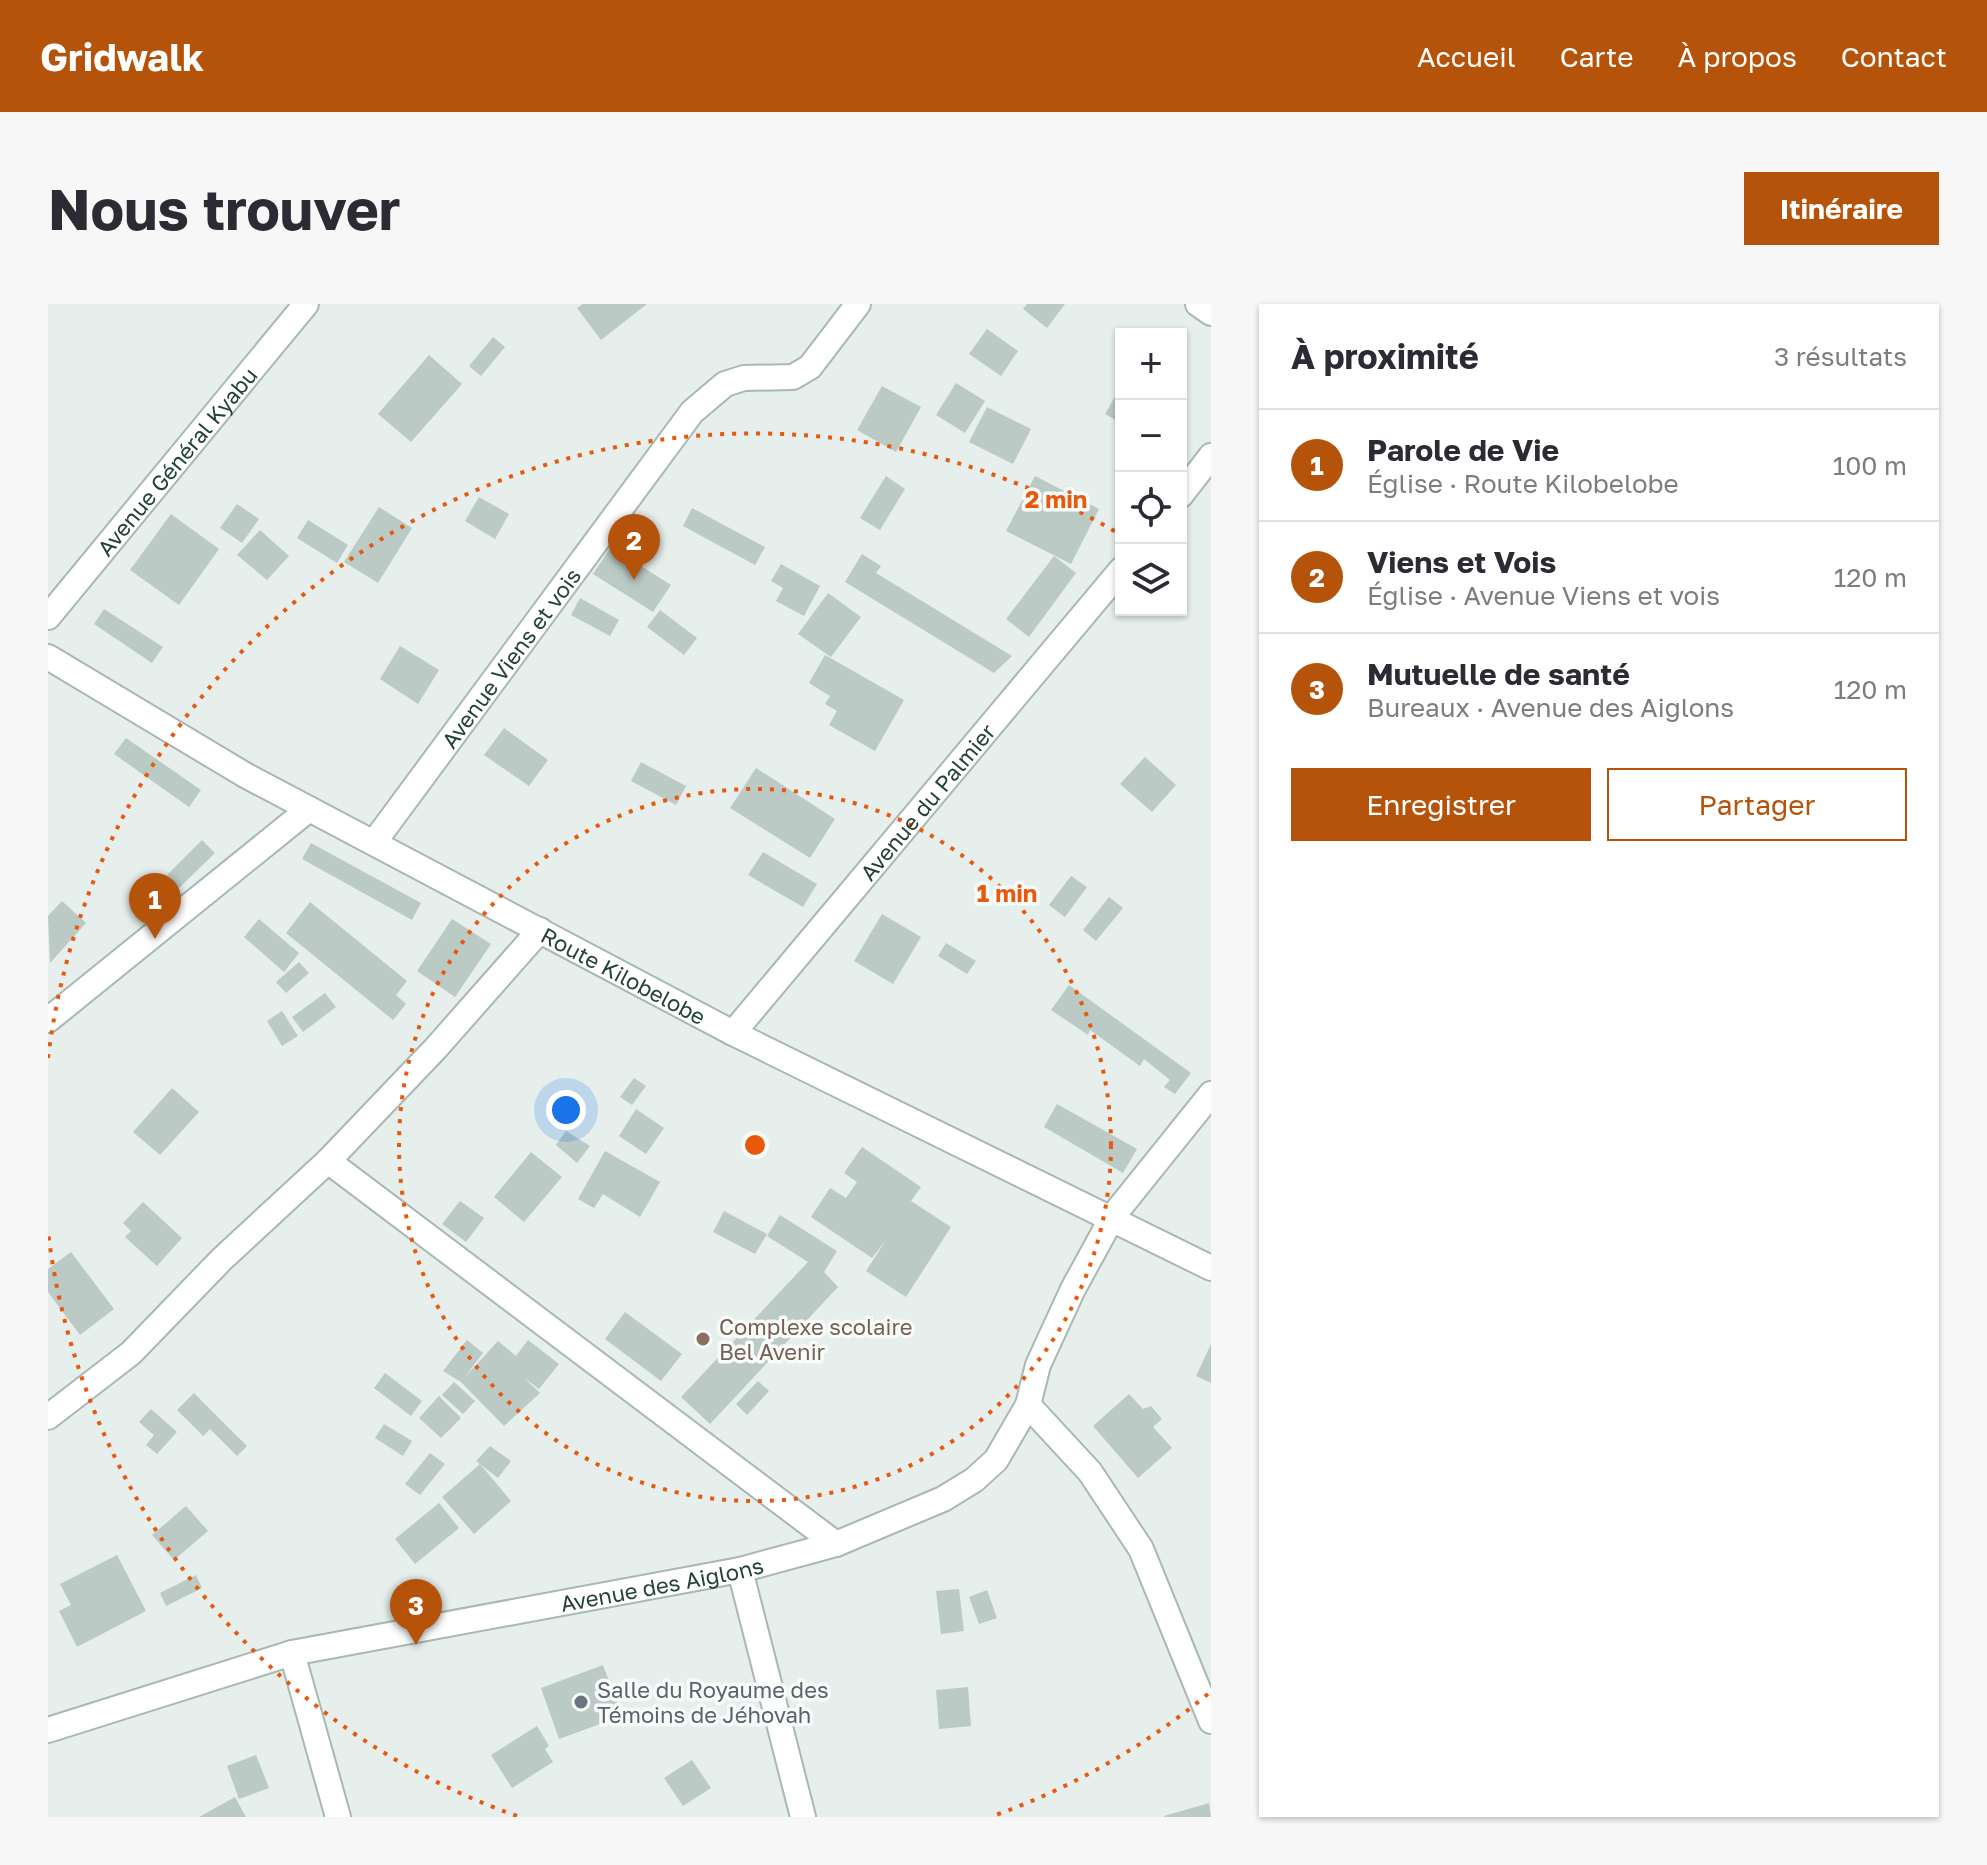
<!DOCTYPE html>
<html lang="fr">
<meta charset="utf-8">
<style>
body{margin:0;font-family:"Golos Text",sans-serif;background:#f7f7f7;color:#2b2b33}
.controls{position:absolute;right:24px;top:24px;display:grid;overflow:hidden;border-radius:0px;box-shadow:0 2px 6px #0004}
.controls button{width:72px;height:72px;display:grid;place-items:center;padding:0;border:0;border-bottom:2px solid #e1e1e2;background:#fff;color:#2b2b33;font:40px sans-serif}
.you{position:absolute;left:518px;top:806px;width:28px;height:28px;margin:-20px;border:6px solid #fff;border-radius:50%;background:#1a73e8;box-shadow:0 0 0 12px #1a73e833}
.badge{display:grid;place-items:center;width:52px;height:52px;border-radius:50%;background:#b45309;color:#fff;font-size:26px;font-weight:700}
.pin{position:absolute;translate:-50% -66px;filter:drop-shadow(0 2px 4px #0008)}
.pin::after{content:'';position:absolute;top:42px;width:28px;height:24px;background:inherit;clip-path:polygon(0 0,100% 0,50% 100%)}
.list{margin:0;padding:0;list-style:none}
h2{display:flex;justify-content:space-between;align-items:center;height:104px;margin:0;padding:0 32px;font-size:34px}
h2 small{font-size:26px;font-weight:400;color:#7c7c81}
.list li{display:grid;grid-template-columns:52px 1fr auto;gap:24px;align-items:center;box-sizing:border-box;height:112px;padding:0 32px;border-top:2px solid #e1e1e2}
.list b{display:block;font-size:30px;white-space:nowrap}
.list p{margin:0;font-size:26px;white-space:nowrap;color:#7c7c81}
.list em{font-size:26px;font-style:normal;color:#7c7c81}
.actions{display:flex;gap:16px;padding:24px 32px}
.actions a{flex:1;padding:18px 0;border:2px solid #b45309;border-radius:0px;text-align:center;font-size:28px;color:#b45309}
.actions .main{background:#b45309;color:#fff}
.icon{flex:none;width:44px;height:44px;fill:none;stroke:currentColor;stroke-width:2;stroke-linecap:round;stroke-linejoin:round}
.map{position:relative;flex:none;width:1163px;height:1513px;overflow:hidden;border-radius:0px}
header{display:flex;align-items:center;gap:48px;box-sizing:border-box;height:112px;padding:0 40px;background:#b45309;color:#fff}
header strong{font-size:38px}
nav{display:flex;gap:44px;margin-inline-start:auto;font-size:28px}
.intro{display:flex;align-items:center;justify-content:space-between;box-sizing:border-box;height:192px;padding:0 48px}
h1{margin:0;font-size:56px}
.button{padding:20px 36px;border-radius:0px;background:#b45309;color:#fff;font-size:28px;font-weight:700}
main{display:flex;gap:48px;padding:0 48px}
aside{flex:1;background:#fff;border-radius:0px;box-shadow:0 2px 6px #0004}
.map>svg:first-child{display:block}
.building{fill:#bbcac4}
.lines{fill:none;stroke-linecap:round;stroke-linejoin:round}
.minor-casing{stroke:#a8b8b2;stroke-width:28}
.minor{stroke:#fff;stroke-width:24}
.ring{fill:none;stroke:#e8590c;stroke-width:4;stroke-dasharray:4 8}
.education-dot{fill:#8d6e63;stroke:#f7fbf9;stroke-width:3}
.worship-dot{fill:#6b7280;stroke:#f7fbf9;stroke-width:3}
.labels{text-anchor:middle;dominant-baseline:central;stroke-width:7;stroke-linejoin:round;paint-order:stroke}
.street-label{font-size:22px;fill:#24423a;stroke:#f7fbf9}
.education-label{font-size:22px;fill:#785e54;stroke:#f7fbf9;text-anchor:start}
.worship-label{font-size:22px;fill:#5b616d;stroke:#f7fbf9;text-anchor:start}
.centre{fill:#e8590c;stroke:#f7fbf9;stroke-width:4}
.ring-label{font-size:24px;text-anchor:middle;font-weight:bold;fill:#e8590c;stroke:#f7fbf9;stroke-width:7;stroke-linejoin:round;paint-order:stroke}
</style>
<header>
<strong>Gridwalk</strong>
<nav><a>Accueil</a><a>Carte</a><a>À propos</a><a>Contact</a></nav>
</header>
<div class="intro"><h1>Nous trouver</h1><a class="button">Itinéraire</a></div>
<main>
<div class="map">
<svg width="1163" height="1513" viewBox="0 0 1163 1513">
<rect width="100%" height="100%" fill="#e6efeb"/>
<!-- building -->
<g class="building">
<path d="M535,0H599L553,36L529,4Z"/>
<path d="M979,0H1017L999,24L975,5Z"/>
<path d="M939,25L970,47L953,72L921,50Z"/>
<path d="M445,33L457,43L433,72L421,62Z"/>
<path d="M381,51L414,80L363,138L330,110Z"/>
<path d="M908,79L937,97L917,129L888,111Z"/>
<path d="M834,82L873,103L848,148L809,126Z"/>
<path d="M1073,82V119L1057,110Z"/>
<path d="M939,103L983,125L965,160L921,138Z"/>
<path d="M838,172L857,185L832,226L812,214Z"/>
<path d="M987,172L1051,205L1023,260L958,227Z"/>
<path d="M431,193L461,210L447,235L417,217Z"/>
<path d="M189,200L211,215L194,239L172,224Z"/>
<path d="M331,203L364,224L330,279L296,258Z"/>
<path d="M644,204L717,243L707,261L635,222Z"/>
<path d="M123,210L171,245L131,301L82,266Z"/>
<path d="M260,216L300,241L289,259L249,234Z"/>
<path d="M212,226L241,252L219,276L189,251Z"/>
<path d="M563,243L623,281L605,308L545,270Z"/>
<path d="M814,250L833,262L828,269L964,352L946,369L797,278Z"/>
<path d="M1006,252L1028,269L981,333L958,315Z"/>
<path d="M733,260L772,282L756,312L728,297L735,284L723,277Z"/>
<path d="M780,289L813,313L783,353L750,330Z"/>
<path d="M532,294L571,316L562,332L523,311Z"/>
<path d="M56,305L115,343L104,359L46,320Z"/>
<path d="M612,306L649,334L636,351L599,323Z"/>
<path d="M352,342L391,366L370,400L332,375Z"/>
<path d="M777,351L856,396L827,447L781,421L789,407L777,400L782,392L761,379Z"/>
<path d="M456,424L500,456L481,482L436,451Z"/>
<path d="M78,434L153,486L141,503L66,450Z"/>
<path d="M1097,453L1128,481L1104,508L1072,480Z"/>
<path d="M593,458L638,482L628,501L583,477Z"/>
<path d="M708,464L787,515L762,554L682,504Z"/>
<path d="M154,536L167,549L131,584L119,571Z"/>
<path d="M263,539L373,599L364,616L254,555Z"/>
<path d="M715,548L769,580L755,603L700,571Z"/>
<path d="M1023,572L1039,583L1017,613L1001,601Z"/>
<path d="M1061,593L1075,604L1048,637L1035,626Z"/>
<path d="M14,597L38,619L2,659L0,612Z"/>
<path d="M262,598L359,677L348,691L358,700L345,716L238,629Z"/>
<path d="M834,610L873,633L845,680L806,657Z"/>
<path d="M211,615L251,649L236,668L196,633Z"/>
<path d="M404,615L443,640L407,693L369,667Z"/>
<path d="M898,639L928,657L919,670L890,652Z"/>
<path d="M251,658L261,669L238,689L228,678Z"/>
<path d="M1021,681L1143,769L1127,790L1116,783L1122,776L1096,755L1092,762L1042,726L1040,731L1003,706Z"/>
<path d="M277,689L288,703L255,728L244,713Z"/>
<path d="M234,707L250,732L234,742L219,717Z"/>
<path d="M586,774L598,782L584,801L572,793Z"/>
<path d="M124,784L151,808L112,851L85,828Z"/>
<path d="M1009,800L1089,845L1075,869L996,823Z"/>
<path d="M588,805L616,824L598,850L571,832Z"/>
<path d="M518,827L542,842L529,859L508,841Z"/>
<path d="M814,843L873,883L863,897L903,923L858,993L818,967L838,936L824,954L763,913L782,884L798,894L809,878L796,869Z"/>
<path d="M557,847L612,878L592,913L555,890L546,904L530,895Z"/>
<path d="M483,848L514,873L476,918L446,893Z"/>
<path d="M412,897L436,914L418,938L394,920Z"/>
<path d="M95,898L134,934L109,962L77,933L83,927L75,919Z"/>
<path d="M676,907L719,930L707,950L665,928Z"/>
<path d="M732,911L789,947L776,968L790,983L662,1120L633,1093L760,958L719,932Z"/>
<path d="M23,948L66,1005L32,1031L0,988V965Z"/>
<path d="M577,1008L634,1050L613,1077L557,1035Z"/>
<path d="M419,1036L435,1049L417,1073L450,1037L468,1052L480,1036L511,1060L491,1085L476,1074L492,1089L456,1122L413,1078L395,1067Z"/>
<path d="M1163,1040V1079L1148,1072Z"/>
<path d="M337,1069L374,1097L363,1112L326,1084Z"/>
<path d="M710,1077L721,1087L699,1111L688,1100Z"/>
<path d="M406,1078L427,1097L415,1110L394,1091Z"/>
<path d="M146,1089L199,1142L189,1152L162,1125L155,1132L129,1106Z"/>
<path d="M1081,1090L1095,1105L1103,1102L1114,1115L1105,1123L1124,1144L1090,1174L1045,1122Z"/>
<path d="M391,1092L413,1114L393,1134L371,1114Z"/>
<path d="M103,1105L129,1128L109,1150L98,1141L106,1131L91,1118Z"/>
<path d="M336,1120L364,1137L355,1152L327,1134Z"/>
<path d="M442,1142L463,1157L450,1174L428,1157Z"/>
<path d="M382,1149L397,1160L372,1191L357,1180Z"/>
<path d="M432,1160L463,1197L426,1230L394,1193Z"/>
<path d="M391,1199L411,1224L367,1260L347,1235Z"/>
<path d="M138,1202L160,1227L126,1256L104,1231Z"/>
<path d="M69,1251L98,1307L29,1343L11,1307L23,1301L12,1280Z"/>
<path d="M148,1271L154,1284L118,1302L112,1289Z"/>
<path d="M911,1285L916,1327L893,1330L888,1287Z"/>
<path d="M939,1286L949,1314L931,1320L921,1293Z"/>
<path d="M555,1361L574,1412L511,1435L493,1384Z"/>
<path d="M920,1383L923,1422L891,1425L888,1386Z"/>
<path d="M489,1422L501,1442L497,1445L505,1458L464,1484L443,1451Z"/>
<path d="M208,1451L221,1484L191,1495L179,1462Z"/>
<path d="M644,1456L663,1484L635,1502L616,1474Z"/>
<path d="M187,1493L198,1513H151Z"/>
<path d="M1161,1499L1163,1513H1116V1512Z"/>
</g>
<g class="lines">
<defs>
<g id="minor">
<path d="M1150,0L1163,9"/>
<path d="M1133,191L1163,152"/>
<path id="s1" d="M0,313L258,0"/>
<path id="s2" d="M0,353L197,471L685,729L1163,964"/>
<path id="s3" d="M327,537L644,108L677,80L696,74L745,73L762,63L810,0"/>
<path d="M0,716L261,505"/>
<path id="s4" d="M685,729L1073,266"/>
<path d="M280,857L788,1240"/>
<path d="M980,1101L1042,1168L1093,1245L1163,1417"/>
<path d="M0,1113L83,1049L174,955L280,857L388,744L492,626"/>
<path d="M692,1266L755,1513"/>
<path d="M244,1349L290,1513"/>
<path id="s5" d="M0,1426L244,1349L692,1266L788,1240L895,1195L926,1176L948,1156L980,1101L990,1061L1025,985L1065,912L1163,790"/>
</g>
</defs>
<!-- minor casing -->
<use href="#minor" class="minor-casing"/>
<!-- minor -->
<use href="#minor" class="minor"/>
</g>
<!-- distance rings -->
<g class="ring">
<circle cx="707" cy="841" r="356"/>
<path d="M1160 1390A712 712 0 0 1 945 1512M469 1512A712 712 0 0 1 0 928M0 754A712 712 0 0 1 1068 228"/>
</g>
<!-- markers -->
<circle class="education-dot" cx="655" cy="1035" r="8"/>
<circle class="worship-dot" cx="533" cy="1398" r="8"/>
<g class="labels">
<!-- street labels -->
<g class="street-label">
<text stroke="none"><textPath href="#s1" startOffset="202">Avenue Général Kyabu</textPath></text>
<text stroke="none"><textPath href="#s3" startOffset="228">Avenue Viens et vois</textPath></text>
<text stroke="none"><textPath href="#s4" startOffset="302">Avenue du Palmier</textPath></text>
<text stroke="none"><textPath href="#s2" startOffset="658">Route Kilobelobe</textPath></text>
<text stroke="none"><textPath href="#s5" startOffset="632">Avenue des Aiglons</textPath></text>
</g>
<!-- education labels -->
<g class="education-label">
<text x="671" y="1022">Complexe scolaire<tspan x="671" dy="25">Bel Avenir</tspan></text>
</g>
<!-- worship labels -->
<g class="worship-label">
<text x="549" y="1385">Salle du Royaume des<tspan x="549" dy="25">Témoins de Jéhovah</tspan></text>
</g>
</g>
<circle cx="707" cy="841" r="12" class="centre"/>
<g class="ring-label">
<text x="1008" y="204">2 min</text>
<text x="959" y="598">1 min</text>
</g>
</svg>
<div class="controls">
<button>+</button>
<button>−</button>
<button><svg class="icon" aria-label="locate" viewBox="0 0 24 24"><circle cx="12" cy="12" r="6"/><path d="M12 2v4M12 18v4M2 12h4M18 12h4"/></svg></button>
<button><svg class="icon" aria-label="layers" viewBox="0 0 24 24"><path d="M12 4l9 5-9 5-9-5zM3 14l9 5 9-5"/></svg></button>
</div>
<div class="you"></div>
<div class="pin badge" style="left:107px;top:635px">1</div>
<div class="pin badge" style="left:586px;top:276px">2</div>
<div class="pin badge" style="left:368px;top:1341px">3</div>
</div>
<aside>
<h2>À proximité<small>3 résultats</small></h2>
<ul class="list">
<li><span class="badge">1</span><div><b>Parole de Vie</b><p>Église · Route Kilobelobe</p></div><em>100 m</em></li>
<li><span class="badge">2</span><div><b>Viens et Vois</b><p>Église · Avenue Viens et vois</p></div><em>120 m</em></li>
<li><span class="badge">3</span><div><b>Mutuelle de santé</b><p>Bureaux · Avenue des Aiglons</p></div><em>120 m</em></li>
</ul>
<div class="actions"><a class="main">Enregistrer</a><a>Partager</a></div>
</aside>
</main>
